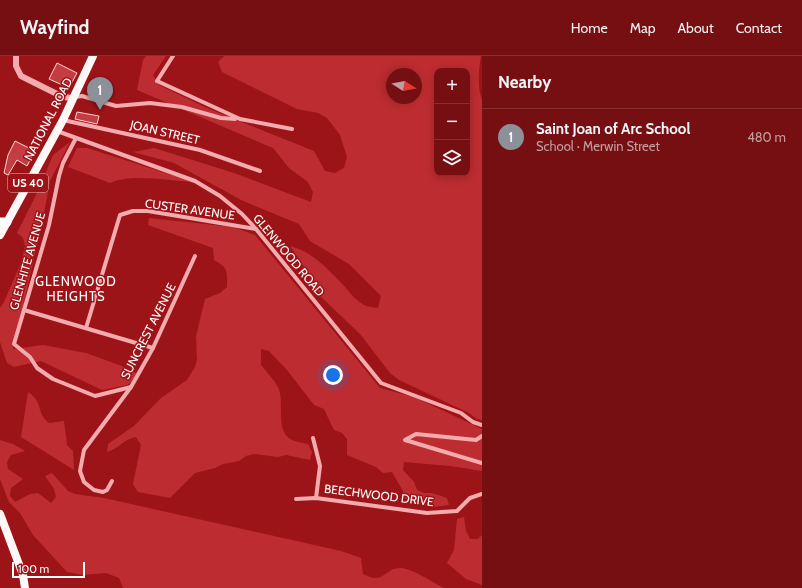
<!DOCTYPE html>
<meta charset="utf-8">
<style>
body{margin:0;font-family:Cabin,sans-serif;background:#7b181b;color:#f1f3f6}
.controls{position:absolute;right:12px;top:12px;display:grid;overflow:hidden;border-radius:8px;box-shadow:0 2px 10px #0003}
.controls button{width:36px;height:36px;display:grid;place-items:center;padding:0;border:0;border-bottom:1px solid #872f32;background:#760f12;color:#f1f3f6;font:20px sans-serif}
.compass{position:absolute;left:386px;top:12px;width:36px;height:36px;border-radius:50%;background:#760f12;box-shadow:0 2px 10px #0003;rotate:101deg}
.scale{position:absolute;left:12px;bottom:10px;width:73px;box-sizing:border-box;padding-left:4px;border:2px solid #fff;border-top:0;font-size:11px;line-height:14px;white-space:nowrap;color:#fff;-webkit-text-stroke:3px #9d1418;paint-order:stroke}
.you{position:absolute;left:333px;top:319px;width:14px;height:14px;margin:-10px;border:3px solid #fff;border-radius:50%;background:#1a73e8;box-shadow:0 0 0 6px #1a73e833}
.badge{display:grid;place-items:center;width:26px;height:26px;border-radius:50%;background:#8c9099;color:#fff;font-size:13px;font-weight:700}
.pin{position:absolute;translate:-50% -33px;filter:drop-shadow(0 1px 2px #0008)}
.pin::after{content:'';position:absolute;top:21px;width:14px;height:12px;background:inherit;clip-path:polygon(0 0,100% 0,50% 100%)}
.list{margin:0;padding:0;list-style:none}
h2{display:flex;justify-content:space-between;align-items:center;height:52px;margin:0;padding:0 16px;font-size:17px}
h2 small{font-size:13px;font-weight:400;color:#c29c9f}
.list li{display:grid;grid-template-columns:26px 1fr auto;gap:12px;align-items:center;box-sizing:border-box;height:56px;padding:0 16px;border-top:1px solid #872f32}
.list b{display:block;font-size:15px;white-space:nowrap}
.list p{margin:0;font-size:13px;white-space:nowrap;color:#c29c9f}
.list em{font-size:13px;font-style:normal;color:#c29c9f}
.icon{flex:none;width:22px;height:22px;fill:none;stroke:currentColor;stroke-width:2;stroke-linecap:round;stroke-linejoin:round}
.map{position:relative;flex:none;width:482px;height:532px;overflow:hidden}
header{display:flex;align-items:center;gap:24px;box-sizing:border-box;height:56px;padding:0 20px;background:#760f12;border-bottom:1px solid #872f32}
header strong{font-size:19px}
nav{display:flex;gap:22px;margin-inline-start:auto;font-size:14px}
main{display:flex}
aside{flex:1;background:#760f12}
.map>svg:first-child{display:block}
.green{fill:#bd2c30;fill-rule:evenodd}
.building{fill:#c43d42;stroke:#fdd3d5}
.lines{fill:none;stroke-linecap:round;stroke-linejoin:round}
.minor{stroke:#f3abae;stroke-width:4}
.tertiary{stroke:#f3abae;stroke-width:6}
.primary{stroke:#fff8f7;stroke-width:8}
.motorway{stroke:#fff;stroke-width:9}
.labels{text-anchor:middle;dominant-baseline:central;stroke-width:3;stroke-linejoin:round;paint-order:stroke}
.shield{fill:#9d1418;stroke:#e2b8ba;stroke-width:1}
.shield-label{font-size:11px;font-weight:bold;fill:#fff}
.street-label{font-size:12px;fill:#fff;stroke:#9d1418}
.neighbourhood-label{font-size:13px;letter-spacing:1px;fill:#fff;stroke:#9d1418}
</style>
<header>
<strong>Wayfind</strong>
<nav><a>Home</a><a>Map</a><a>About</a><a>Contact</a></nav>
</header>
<main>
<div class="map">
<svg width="482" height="532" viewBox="0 0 482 532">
<rect width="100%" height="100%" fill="#9d1418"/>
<!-- green -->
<g class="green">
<path d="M146,0H166L153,19L159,29L207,52L314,95L325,115L335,117L344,112L347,101L340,79L327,62L318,57L297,53L232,21L222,16L218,6L224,0H481C479,11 477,33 482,43V364L477,363L469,357L399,324L390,317L360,278L319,239L301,206L290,190C312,195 330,215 345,231C351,238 357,246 366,250C369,251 374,251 378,252L381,240L349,208L310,185L299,168L241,144L174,107L133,96L154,92L234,117L311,146L313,136L308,126L289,112L273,92L137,34L143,4ZM437,15H467V117H437ZM392,18H416V42H392Z"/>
<path d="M70,86L50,125L42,168L13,293L43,289L86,297L130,313L137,318L133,325L127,329L102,334L41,305L14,311L7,307L0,286V252L4,246L21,207L25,190L23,182L17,177L39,133L53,99Z"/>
<path d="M77,92H87L194,126C170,125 132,117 110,127L68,111Z"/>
<path d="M149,162L233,171L255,179L380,332L414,341L482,373V415L450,410L404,406L403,414L414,426L417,434L424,437H432L447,442L449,449L433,451L405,443L403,435L392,416L383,417L376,411L347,399V383L342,377L334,374L324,353L314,349L287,314L269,295L261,293V309C267,317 278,327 280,337C283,352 276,376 292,384C297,386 303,387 308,388L312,396L310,404L286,399L278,401L254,398L246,400L239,405L223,408L215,412L195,417L170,442L138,436L133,428L141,389L136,381C124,383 118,393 107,396L108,388L134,370L161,342L187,324L195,311L197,304L196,280L205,243L220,237L227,231C227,216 229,212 214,204L213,192L148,169Z"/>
<path d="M28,336C44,347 36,357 49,367L64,365L67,389L73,395L74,414L21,381Z"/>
<path d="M0,384L13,388L25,395L11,399L7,406L8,413L23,423L11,432L10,440L15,446L30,438L38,437L51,447L56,441L54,433L45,420L52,417L68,435L75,438L104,442L341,495L361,502L363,518C385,530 384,511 401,512C411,512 434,527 444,532H123L119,522L106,517L83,519L67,516L33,479L20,457L9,446L0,423Z"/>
<path d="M464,461L466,475L470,483H478L482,479V529L466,523L447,507L454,494L457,463Z"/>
</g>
<!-- building -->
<g class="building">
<path d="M57,7L77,17L69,32L49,23Z"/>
<path d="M77,56L99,60L97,68L75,63Z"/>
<path d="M15,85L35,95L27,110L17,104L8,119L4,117L8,99Z"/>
</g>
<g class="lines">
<!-- minor -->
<g class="minor">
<path d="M173,0L157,25L240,63L292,73"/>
<path d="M75,41L82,40L116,50L150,47L182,51L221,62L235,63"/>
<path d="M63,64L200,94L260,115"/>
<path d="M57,75L195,125L220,140L242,158L256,173L381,327L461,357L473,366L482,369"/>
<path d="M76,82L63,107L59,120L49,169L14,288L30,301L37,312L53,323L95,340L131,331"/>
<path d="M24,254L153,292"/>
<path d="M86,272L120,159L133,155H148L256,173"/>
<path d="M482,380L476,384L416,378L405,384L482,407"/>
<path d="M313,382L320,410L316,442"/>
<path d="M112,425L107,434L103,436L94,434L84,426L80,415L84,394L131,331L153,292L195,200"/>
<path d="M296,443L316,442L427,457L457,455L470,442L482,438"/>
</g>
<!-- tertiary -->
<path class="tertiary" d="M16,0V10L21,20L63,41L73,42"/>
<!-- primary -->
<g class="primary">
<path d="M0,179L63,64L93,0"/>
<path d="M0,458L23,519L25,532"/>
</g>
<!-- motorway -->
<path class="motorway" d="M0,166H7"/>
</g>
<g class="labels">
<!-- shield labels -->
<rect class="shield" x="8" y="118" width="40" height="18" rx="3"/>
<g class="shield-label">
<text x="28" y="127">US 40</text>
</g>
<!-- street labels -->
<g class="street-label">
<text transform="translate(48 63) rotate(-63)">NATIONAL ROAD</text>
<text transform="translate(165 76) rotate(13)">JOAN STREET</text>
<text transform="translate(190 153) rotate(8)">CUSTER AVENUE</text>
<text transform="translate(289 199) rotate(50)">GLENWOOD ROAD</text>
<text transform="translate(27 205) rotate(-74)">GLENHITE AVENUE</text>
<text transform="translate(148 275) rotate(-63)">SUNCREST AVENUE</text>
<text transform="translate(379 439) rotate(7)">BEECHWOOD DRIVE</text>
</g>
<!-- neighbourhood labels -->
<g class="neighbourhood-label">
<text x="76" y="225">GLENWOOD<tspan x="76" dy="15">HEIGHTS</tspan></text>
</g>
</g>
</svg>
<div class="controls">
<button>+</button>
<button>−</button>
<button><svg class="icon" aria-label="layers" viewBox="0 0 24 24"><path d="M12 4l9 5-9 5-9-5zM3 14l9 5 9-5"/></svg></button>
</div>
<svg class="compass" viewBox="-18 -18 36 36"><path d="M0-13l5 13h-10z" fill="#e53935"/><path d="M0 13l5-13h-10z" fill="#c29c9f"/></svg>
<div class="scale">100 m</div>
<div class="you"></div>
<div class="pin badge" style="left:100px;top:54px">1</div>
</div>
<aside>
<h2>Nearby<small></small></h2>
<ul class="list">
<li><span class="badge">1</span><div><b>Saint Joan of Arc School</b><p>School · Merwin Street</p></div><em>480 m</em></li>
</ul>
</aside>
</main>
